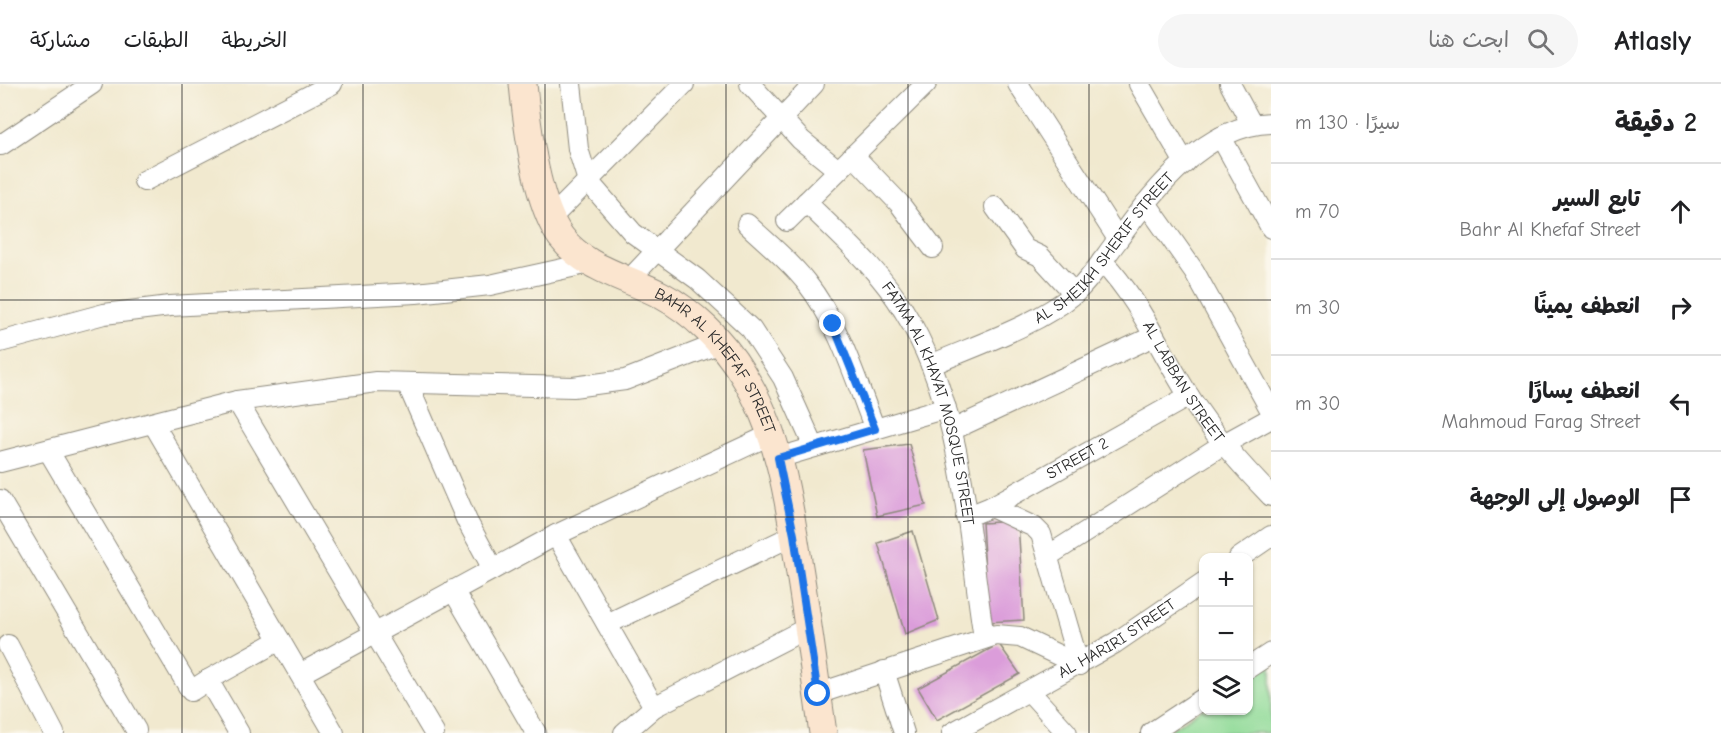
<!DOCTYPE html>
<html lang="ar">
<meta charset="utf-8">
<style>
body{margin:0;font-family:"Comic Neue","Playpen Sans Arabic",sans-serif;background:#f6f6f6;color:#202124;direction:rtl}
.controls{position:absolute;right:18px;bottom:18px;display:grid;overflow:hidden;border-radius:12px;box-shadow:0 2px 4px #0004}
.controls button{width:54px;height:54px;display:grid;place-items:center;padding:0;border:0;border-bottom:2px solid #e0e0e0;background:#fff;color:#202124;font:30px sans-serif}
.stop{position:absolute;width:18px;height:18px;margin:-14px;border:4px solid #1a73e8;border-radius:50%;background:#fff}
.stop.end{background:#1a73e8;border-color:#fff;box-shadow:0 2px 6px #0008}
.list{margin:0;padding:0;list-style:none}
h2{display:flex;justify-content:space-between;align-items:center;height:78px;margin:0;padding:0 24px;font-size:26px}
h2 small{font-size:20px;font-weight:400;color:#757577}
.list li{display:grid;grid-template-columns:39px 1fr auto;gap:18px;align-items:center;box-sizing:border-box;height:96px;padding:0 24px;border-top:2px solid #e0e0e0}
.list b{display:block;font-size:22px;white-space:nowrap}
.list p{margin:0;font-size:20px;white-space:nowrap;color:#757577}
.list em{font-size:20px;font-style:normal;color:#757577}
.icon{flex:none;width:33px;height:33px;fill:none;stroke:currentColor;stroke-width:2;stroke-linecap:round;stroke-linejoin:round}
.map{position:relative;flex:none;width:1271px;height:649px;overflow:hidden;direction:ltr}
header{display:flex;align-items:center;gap:36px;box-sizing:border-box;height:84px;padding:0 30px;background:#fff;border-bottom:2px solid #e0e0e0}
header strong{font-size:28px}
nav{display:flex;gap:33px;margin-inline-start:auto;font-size:21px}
.search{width:420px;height:54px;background:#f6f6f6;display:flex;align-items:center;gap:15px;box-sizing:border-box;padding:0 21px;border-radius:33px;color:#757577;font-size:22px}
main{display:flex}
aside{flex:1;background:#fff}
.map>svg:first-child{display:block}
.pitch{fill:#8eda97;stroke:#5c8261;stroke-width:1.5}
.building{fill:#db9dda}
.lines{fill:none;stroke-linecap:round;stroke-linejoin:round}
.street-casing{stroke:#8e8a7d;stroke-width:22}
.secondary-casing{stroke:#8e8a7d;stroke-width:29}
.street{stroke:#fff;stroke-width:20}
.secondary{stroke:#fbe5cf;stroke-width:27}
.route{stroke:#1a73e8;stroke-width:8}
.grid{fill:none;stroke:#2b2b2b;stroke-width:1.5;stroke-opacity:0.55}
.labels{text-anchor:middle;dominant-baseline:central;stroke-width:5;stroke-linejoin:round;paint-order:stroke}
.street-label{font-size:16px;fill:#2b2b2b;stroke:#fbf7ec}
</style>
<header>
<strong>Atlasly</strong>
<div class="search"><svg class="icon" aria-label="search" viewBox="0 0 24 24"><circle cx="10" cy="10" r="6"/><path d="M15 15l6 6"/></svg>ابحث هنا</div>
<nav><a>الخريطة</a><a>الطبقات</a><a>مشاركة</a></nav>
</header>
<main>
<aside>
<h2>2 دقيقة<small>سيرًا · 130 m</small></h2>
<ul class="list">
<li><svg class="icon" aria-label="ahead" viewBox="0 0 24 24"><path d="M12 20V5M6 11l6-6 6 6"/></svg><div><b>تابع السير</b><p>Bahr Al Khefaf Street</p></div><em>70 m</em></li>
<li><svg class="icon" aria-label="right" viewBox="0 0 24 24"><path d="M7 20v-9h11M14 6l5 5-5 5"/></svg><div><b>انعطف يمينًا</b></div><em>30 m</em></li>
<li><svg class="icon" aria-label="left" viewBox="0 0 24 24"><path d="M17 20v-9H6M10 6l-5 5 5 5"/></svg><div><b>انعطف يسارًا</b><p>Mahmoud Farag Street</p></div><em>30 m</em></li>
<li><svg class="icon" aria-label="arrive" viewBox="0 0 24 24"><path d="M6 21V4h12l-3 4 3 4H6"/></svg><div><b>الوصول إلى الوجهة</b></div></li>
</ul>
</aside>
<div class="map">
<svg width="1271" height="649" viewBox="0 0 1271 649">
<rect width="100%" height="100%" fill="#fbf7ec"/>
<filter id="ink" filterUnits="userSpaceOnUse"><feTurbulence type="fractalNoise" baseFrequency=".0167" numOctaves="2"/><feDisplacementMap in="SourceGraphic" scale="12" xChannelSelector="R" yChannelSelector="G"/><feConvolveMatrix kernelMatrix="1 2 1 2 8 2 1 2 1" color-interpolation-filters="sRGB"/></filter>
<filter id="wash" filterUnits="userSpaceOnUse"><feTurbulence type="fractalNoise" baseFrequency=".008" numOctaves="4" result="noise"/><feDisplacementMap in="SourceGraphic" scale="24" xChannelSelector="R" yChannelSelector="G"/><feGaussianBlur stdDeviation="1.35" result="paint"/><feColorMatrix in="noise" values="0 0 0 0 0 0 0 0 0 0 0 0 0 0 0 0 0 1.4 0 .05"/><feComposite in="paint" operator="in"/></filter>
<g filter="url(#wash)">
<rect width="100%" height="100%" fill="#f1e9cf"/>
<!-- pitch -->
<path class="pitch" d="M1271,580V649H1165L1203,624L1204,626H1248L1249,594Z"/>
<g id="blocks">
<!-- building -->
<g class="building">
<path d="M909,360L926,421L877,432L863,366Z"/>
<path d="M1018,437L1024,536L988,538L982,439Z"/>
<path d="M913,447L939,536L905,550L878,459Z"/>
<path d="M999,560L1020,590L937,636L918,604Z"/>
</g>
</g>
</g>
<g filter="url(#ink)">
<use href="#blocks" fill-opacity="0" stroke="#8e8a7d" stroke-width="1.5"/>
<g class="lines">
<defs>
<g id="street">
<path d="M571,0L578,65L588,97L633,149L697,195L751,245L783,294L814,363"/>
<path d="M750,0L801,56L838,86"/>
<path d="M1018,0L1118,155"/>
<path d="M1139,0L1185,79"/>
<path d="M1230,0L1251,39"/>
<path d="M1221,53L1271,144"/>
<path d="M0,59L1,61L92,0"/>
<path d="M853,71L899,119L933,164"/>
<path d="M144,97L332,0"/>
<path id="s1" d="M806,118C840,152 879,185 904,227C963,321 967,446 984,554"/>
<path d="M1146,119L1194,187L1271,327"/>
<path d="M995,123L1025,165L1040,172L1074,209"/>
<path d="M550,135L684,0"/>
<path d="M787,137L926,0"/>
<path d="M747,140C767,159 789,176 806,198C840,241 855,295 875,345"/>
<path id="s2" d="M1102,177C1140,216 1160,267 1189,312C1213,350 1240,380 1271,412"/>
<path d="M628,197L814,0"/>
<path d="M0,258L104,230L170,222L416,209L490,201L590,179"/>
<path id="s3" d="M931,281C976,261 1036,242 1074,210C1091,195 1103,175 1117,157C1153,107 1205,41 1271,39"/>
<path d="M407,299L467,437L493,485"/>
<path d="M237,317L434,649"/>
<path d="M153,339L334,649"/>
<path d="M952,346L1154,252"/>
<path d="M48,366L191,607L208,596"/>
<path d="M778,374L946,324"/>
<path d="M0,378L237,317L376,298L573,303L625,296L720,259"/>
<path d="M0,416L136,646"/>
<path d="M991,423L1034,443L1041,450L1079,581"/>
<path id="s4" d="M966,433L991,423L1189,312"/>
<path d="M556,451L654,623"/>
<path d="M1048,472L1222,361L1271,334"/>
<path d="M1239,474L1271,452"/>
<path d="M453,506L536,649"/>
<path d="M607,540L794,451"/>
<path d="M8,561L54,649"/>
<path d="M1248,584L1271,569"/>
<path d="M884,587L904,649"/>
<path d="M300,590L556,451L772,350"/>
<path d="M1030,608L1067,649"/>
<path d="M817,610L996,551L1020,553L1079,581"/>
<path d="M239,649L208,596L280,556"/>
<path d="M624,649L654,623L809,543"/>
<path id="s5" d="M952,649L1115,559L1204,498"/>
<path d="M1151,649L1204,614"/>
</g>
<g id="secondary">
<path id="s6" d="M523,0C527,42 536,119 561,153C585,185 627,193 661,211C693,228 723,258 742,289C779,347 789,416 799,483C808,538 815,594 823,649"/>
</g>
</defs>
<!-- street casing -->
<use href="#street" class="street-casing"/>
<!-- secondary casing -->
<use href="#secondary" class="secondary-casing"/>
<!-- street -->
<use href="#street" class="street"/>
<!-- secondary -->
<use href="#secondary" class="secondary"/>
</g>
</g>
<g class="lines" filter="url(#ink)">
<!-- route -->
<path class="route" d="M818,610L794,451L778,374L875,345L833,240"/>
</g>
<!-- grid -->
<path class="grid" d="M182,0V649M363,0V649M545,0V649M726,0V649M908,0V649M1089,0V649M0,216H1271M0,433H1271"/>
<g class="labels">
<!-- street labels -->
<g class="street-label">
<text stroke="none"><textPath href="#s3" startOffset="214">AL SHEIKH SHERIF STREET</textPath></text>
<text stroke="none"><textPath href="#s6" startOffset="363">BAHR AL KHEFAF STREET</textPath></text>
<text stroke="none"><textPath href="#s2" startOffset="146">AL LABBAN STREET</textPath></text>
<text stroke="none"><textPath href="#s1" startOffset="243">FATMA AL KHAYAT MOSQUE STREET</textPath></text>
<text stroke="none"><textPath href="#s4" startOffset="126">STREET 2</textPath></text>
<text stroke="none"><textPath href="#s5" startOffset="190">AL HARIRI STREET</textPath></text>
</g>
</g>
</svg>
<div class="controls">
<button>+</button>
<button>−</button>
<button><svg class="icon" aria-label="layers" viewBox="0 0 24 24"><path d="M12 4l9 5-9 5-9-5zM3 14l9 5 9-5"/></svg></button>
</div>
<div class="stop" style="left:818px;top:610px"></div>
<div class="stop end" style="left:833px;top:240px"></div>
</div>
</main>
